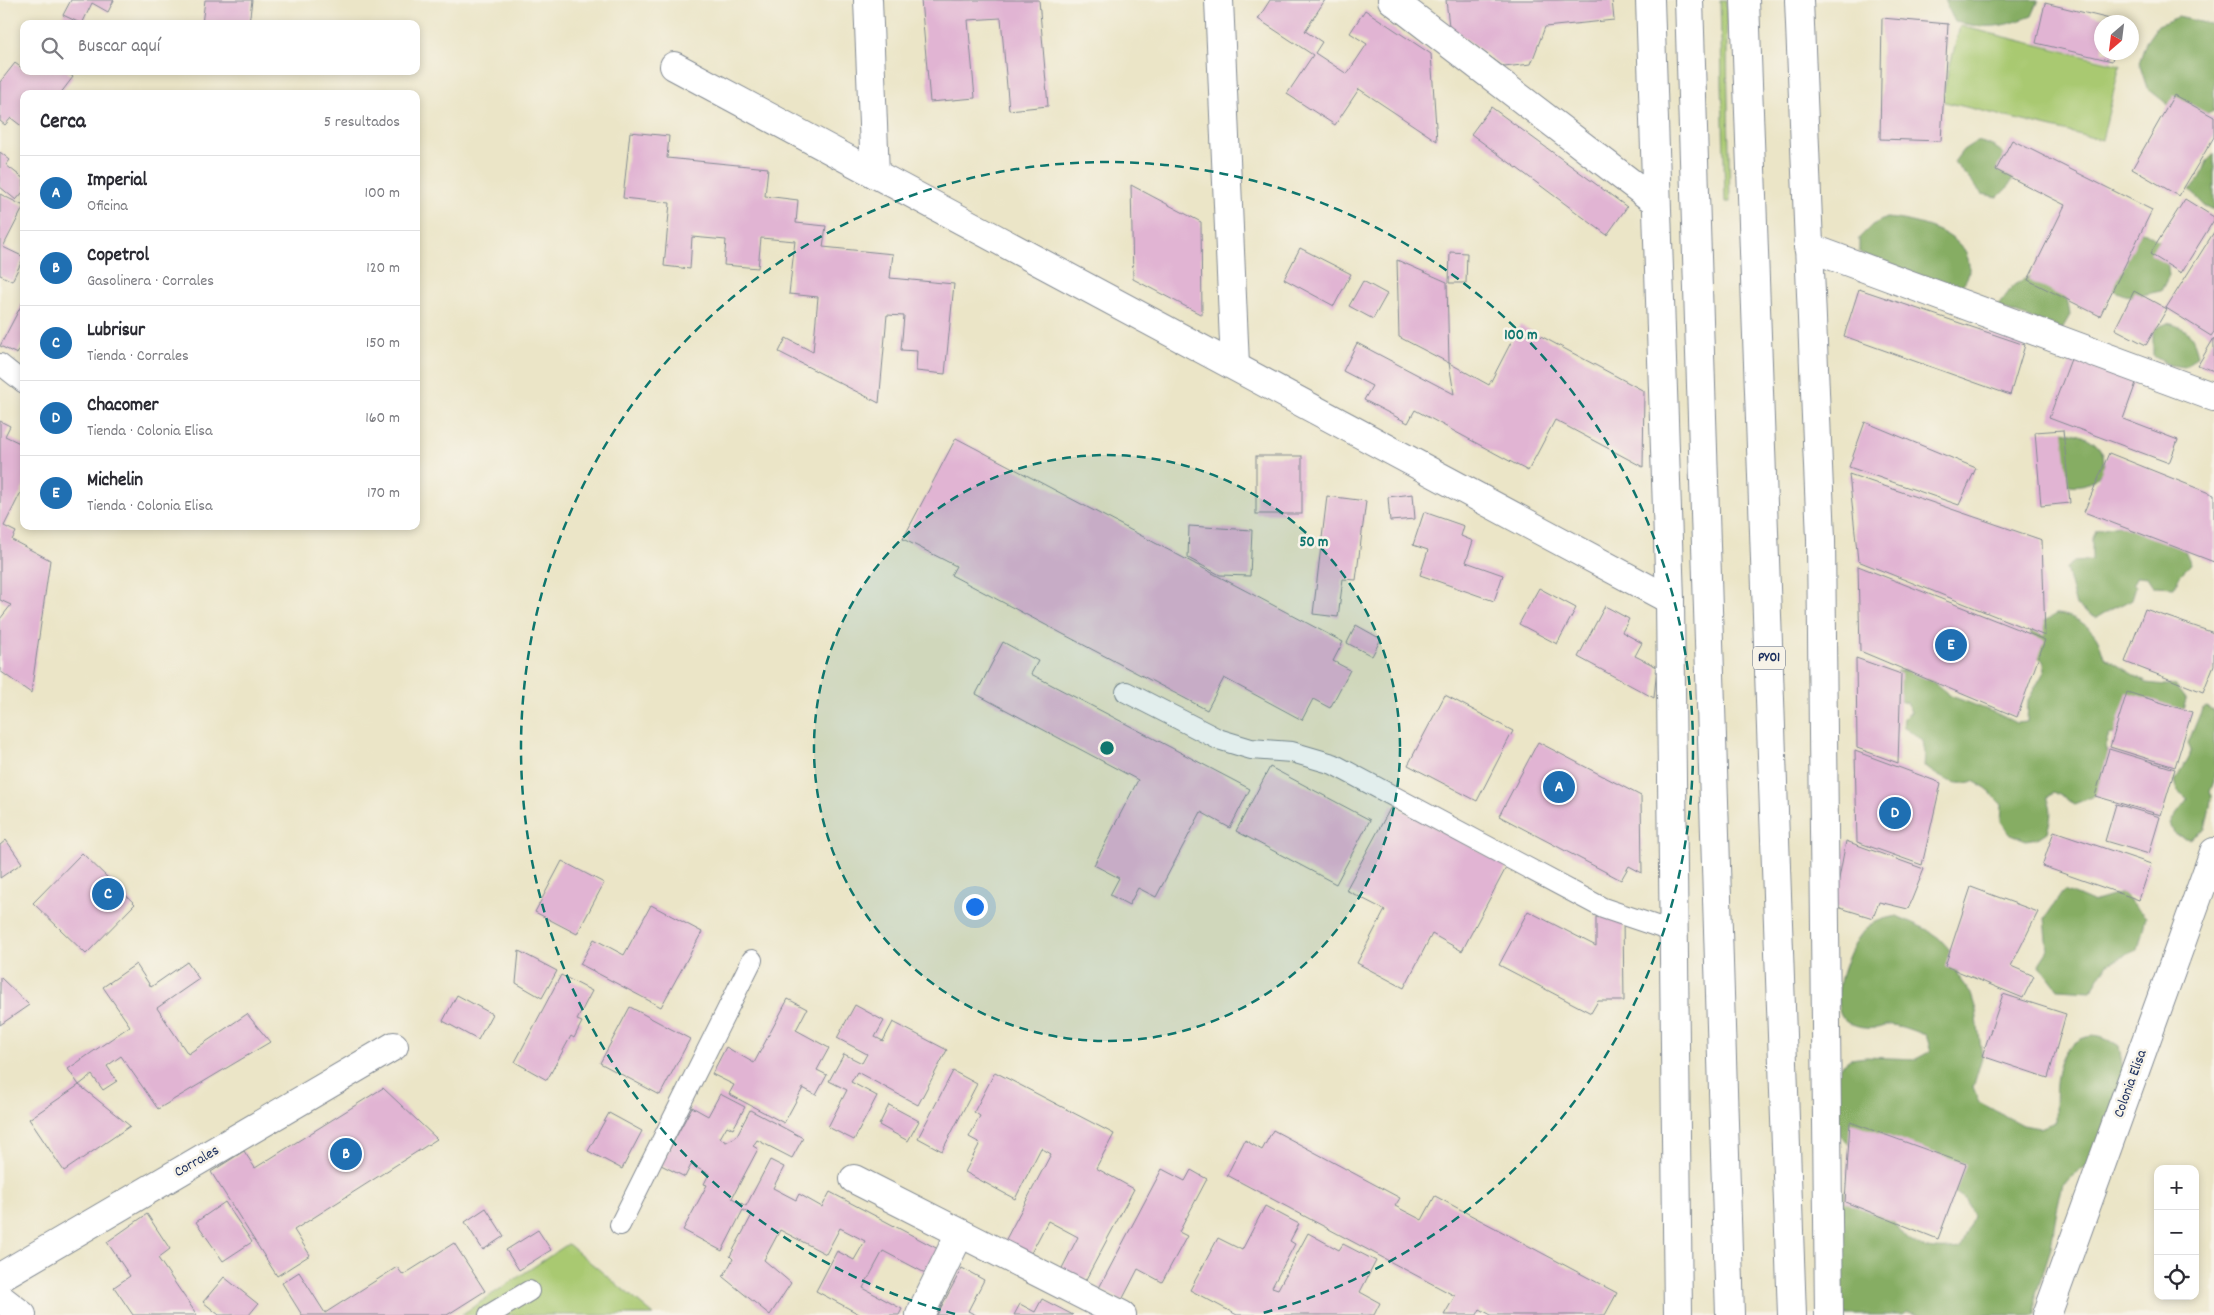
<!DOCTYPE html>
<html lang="es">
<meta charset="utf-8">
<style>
body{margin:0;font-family:Dekko,sans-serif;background:#f7f7f7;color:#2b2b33}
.controls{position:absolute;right:15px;bottom:15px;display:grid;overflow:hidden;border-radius:10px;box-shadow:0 2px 8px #0003}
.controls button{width:45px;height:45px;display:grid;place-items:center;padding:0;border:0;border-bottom:1px solid #e1e1e2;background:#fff;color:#2b2b33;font:25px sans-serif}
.compass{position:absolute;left:2094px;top:15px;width:45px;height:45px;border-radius:50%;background:#fff;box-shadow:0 2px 8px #0003;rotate:208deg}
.you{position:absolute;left:974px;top:906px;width:18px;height:18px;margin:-12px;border:4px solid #fff;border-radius:50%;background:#1a73e8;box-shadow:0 0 0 8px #1a73e833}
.badge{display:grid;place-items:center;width:32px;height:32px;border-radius:50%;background:#1f6fb2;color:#fff;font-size:16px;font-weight:700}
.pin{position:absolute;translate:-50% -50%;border:2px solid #fff;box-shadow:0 1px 5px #0006}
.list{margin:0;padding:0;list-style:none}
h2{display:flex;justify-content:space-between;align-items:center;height:65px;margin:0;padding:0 20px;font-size:21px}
h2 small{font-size:16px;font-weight:400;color:#7c7c81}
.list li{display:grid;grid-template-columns:32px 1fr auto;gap:15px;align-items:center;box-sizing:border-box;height:75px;padding:0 20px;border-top:1px solid #e1e1e2}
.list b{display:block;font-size:19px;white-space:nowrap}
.list p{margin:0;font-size:16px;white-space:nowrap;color:#7c7c81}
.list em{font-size:16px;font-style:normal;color:#7c7c81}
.icon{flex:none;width:28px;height:28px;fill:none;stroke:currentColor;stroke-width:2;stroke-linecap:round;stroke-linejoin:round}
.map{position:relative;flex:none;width:2214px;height:1315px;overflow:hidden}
.search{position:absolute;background:#fff;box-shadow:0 2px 8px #0003;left:20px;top:20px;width:400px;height:55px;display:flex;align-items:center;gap:12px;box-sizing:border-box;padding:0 18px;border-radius:10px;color:#7c7c81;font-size:19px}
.panel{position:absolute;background:#fff;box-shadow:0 2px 8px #0003;left:20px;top:90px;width:400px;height:440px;border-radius:10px}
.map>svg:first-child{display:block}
.green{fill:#a9c971;stroke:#627c68}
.forest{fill:#86ad63;stroke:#506e60}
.building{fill:#e1b4d3}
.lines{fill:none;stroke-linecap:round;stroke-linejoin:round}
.service-casing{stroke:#838a92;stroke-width:22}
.minor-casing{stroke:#838a92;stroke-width:30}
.tertiary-casing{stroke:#838a92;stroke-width:30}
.trunk-casing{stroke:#838a92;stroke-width:30}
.service{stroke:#fff;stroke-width:20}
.minor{stroke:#fff;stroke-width:28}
.tertiary{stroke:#fff;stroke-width:28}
.trunk{stroke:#fff;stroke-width:28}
.ring{fill:none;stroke:#0f766e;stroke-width:2.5;stroke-dasharray:9 6}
.labels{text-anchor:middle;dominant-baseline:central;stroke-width:5;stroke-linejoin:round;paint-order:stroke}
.shield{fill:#f7f3e8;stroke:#5d6a87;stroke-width:1}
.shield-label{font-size:14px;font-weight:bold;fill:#1b2f5e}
.street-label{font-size:15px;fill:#1b2f5e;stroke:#f7f3e8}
.centre{fill:#0f766e;stroke:#f7f3e8;stroke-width:2.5}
.ring-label{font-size:15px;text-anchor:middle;font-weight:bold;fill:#0f766e;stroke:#f7f3e8;stroke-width:5;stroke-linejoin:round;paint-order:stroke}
</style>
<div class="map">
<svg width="2214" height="1315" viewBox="0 0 2214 1315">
<rect width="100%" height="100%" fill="#f7f3e8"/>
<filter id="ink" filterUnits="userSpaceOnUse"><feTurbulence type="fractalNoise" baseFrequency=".02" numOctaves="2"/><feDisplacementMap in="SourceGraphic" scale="10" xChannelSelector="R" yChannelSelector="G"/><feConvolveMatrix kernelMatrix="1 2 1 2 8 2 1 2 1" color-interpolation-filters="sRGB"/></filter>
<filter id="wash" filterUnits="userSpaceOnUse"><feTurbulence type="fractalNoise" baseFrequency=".0096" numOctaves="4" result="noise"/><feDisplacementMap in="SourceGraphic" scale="20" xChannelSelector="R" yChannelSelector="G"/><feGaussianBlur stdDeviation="1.12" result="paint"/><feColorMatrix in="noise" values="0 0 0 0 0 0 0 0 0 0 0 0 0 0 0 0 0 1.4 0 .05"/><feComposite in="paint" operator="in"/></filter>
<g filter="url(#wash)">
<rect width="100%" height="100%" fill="#ebe5c7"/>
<!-- green -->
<g class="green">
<path d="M1720,0H1726L1730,202H1725Z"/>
<path d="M1960,26L2120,65L2102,140L1941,101Z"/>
<path d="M568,1244L654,1315H461Z"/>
</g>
<!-- forest -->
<g class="forest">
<path d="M1944,0H2039L2032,16C1999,28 1989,29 1955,22Z"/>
<path d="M2178,17L2214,25V110L2201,116L2181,115L2147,88L2139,63L2146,42L2158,25Z"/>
<path d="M1977,141C1997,146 2006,152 2016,172L2010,185L1998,197L1982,194L1954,162L1963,150Z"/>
<path d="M2214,154V210L2204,205L2190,190L2201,177L2207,161Z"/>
<path d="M1886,218C1913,220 1967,232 1969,265C1970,282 1959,289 1946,297L1859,252V238L1872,225Z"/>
<path d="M2126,229L2146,233L2165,245L2169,275L2161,291C2135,296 2129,301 2105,285Z"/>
<path d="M2028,277H2045L2067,298L2070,315L2062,329L1997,307L2014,285Z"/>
<path d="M2168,323C2189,329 2193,334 2198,355L2185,367L2169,365L2153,356V329Z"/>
<path d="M2062,431C2077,433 2097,438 2103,455C2104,459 2104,466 2104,471C2088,486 2081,488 2059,483Z"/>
<path d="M2122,524L2182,544L2191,564L2181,574L2174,587L2153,586L2147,577L2137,576L2133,583L2136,586L2132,599C2120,606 2108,610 2096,618L2076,606L2066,568L2074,562L2092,560V541L2096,530Z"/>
<path d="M2056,614C2070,614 2090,625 2097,638C2100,643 2102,651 2104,657L2147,683L2175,686L2186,700L2180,719L2109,735C2104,745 2106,750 2111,759L2103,792C2093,795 2085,801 2075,804L2054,792L2047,797C2053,809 2051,819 2047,832L2038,838L2026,840L2009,833L2001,821L2002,805L1986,788L1973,781C1955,788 1939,777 1924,766L1925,754L1923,741L1903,727L1904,718L1911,712L1907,703L1892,699L1888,675L1900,671L1913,670L1923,674L1951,696L1996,713L2016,723L2027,722L2028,700L2045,670L2044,661L2035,655L2028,636L2039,624Z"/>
<path d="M2207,707L2214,711V781L2210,792L2212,797L2205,829L2190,839L2175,835L2170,823L2188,799L2178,791L2175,781L2189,757L2191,751L2188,743L2202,709Z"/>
<path d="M2064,890L2092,902L2122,893L2146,917L2138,950L2108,963L2091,991L2058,989L2039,964L2048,950L2045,918Z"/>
<path d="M1897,916L1926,929L1939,938L1950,950L1961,981L1971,994L1976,1010L1982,1057L1973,1088L1979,1102L2022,1125L2040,1128L2055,1122C2056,1094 2051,1056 2079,1040C2094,1032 2105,1038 2119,1046L2127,1093L2089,1164L2063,1183L2056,1215L2051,1248L2036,1294V1315H1922L1907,1312L1902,1315H1834L1839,1193L1855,1188C1864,1192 1877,1196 1883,1203C1890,1210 1893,1222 1899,1230C1913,1250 1939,1251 1960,1248L1973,1216L1966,1200L1940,1182L1858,1154L1821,1115L1837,1069L1850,1059L1866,1057L1916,1059L1931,1051L1926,1035C1915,1032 1903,1026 1892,1025C1888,1024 1882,1027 1877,1028C1867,1029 1857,1028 1848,1023C1823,1009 1850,940 1868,927C1877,920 1886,918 1897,916Z"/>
</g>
<g id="blocks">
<!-- building -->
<g class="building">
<path d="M71,0H114L108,12L92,3L82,24L63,15Z"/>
<path d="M205,0H252L249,24H202Z"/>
<path d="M921,0H1039L1048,106L1009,110L1001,18L968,20L975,98L930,102Z"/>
<path d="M1270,0H1325L1305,31L1322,42L1315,53L1347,74L1367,44L1350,33L1365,10L1431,54L1437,141L1359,89L1335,125L1287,94L1313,55L1258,19Z"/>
<path d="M1446,0H1612L1614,20L1545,27L1531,64L1504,67L1449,26Z"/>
<path d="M2045,3L2122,22H2102V52H2114L2112,61L2036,43Z"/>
<path d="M1882,18L1948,24L1941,141L1880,139Z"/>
<path d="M15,63L23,69L24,68V71H66L73,77L60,94H24V128L11,118L5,125L0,121V82Z"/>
<path d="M2174,95L2214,117V137L2179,196L2132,169Z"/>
<path d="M1491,107L1627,207L1607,235L1471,134Z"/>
<path d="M630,132L669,136L667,158L768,168L765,196L798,200L796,223L826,226L823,247L893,254L890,278L954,284L945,374L916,371L917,351L901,350L904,316L887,315L879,403L779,352L786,338L813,352L818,297L789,294L795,241L761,238L758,268L724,265L726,240L692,237L690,269L664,266L670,203L623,198Z"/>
<path d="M2012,140L2152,210L2100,316L2028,280L2065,205L1996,170Z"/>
<path d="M0,152L10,160L6,165L24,179V191L16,200L0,187Z"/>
<path d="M1131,185L1201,222L1202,315L1133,279Z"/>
<path d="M0,194L24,206L3,247L24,257L12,281L0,275Z"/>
<path d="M2185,199L2214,217V220L2181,273L2150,254Z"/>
<path d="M2214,232V332L2211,336L2166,308Z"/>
<path d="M1300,248L1351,274L1334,306L1284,279Z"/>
<path d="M1450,252L1467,253L1466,283H1449Z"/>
<path d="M1397,260L1447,282L1449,363L1399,337Z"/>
<path d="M1363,281L1387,294L1373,319L1349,306Z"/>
<path d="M1859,289L2025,345L2010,395L1844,336Z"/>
<path d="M2134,291L2167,309L2146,345L2115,329Z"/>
<path d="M24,300V340L17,354L0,346Z"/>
<path d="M1520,325L1644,391L1643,467L1555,420L1528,471L1415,410L1408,423L1364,400L1372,386L1343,371L1357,343L1454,394L1449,363L1489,385Z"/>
<path d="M2214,338V371L2198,365Z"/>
<path d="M2071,359L2136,383L2123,419L2178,440L2169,463L2049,418Z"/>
<path d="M0,421L10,426L5,436L24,445V486L4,526L16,532L12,540L50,560L31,693L0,671V619L11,605L0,600Z"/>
<path d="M1865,422L1976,468L1959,505L1849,467Z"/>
<path d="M2063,430L2070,503L2041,506L2035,432Z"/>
<path d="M956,438L1343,642L1333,661L1350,670L1330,708L1313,699L1302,720L1224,678L1207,710L951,575L956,566L903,539Z"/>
<path d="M2109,453L2214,495V562L2084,512Z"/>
<rect x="1256" y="456" width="46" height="58"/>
<path d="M1849,474L2042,540L2045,636L1858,561Z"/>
<path d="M1413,494L1415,519L1390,521L1388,497Z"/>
<path d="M1327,496L1366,501L1356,580L1343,579L1338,617L1313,614Z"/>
<path d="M1424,512L1464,526L1461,536L1473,541L1466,562L1503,575L1494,601L1420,575L1428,550L1413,545Z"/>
<path d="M1189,526L1252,530L1250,576L1220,575L1188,558Z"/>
<path d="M1858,566L2045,640L2017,717L1860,651Z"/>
<path d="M1539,588L1576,608L1557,644L1519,624Z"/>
<path d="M1605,606L1629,619L1622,632L1642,643L1635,656L1657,667L1654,698L1578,657Z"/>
<path d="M2145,609L2214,633V665L2203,692L2125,662Z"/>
<path d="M1356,625L1381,639L1372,656L1347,643Z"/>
<path d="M1003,642L1038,661L1031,674L1250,789L1230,828L1201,812L1156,897L1138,888L1129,905L1110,895L1119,878L1094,865L1138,780L976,694Z"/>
<path d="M1856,658L1901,674L1898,763L1857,748Z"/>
<path d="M2127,692L2192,712L2175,767L2110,747Z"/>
<path d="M1445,695L1513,731L1477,801L1408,765Z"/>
<path d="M1538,742L1641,796L1642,873L1629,866L1621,880L1499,816Z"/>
<path d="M2109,749L2175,769L2161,815L2095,796Z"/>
<path d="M1855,751L1941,783L1922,865L1857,842Z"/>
<path d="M1270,767L1370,820L1336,884L1236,831Z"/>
<path d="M2116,804L2160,817L2149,854L2105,841Z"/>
<path d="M1392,805L1507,866L1462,951L1432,934L1404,988L1357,963L1385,910L1346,890Z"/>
<path d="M2054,831L2151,864L2139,900L2042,866Z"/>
<path d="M6,840L22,863L0,878V845Z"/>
<path d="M1846,841L1924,869L1908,909L1879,902L1873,918L1834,906Z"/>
<path d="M82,853L135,904L86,954L33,903Z"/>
<path d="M562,861L604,883L577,934L535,912Z"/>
<path d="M1971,887L2038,912L2011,966L2034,976L2023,998L1945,966Z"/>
<path d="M651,905L702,932L661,1007L580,964L594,939L624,955Z"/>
<path d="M1528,911L1596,946V917H1623L1624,1001H1598L1591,1013L1499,965Z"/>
<path d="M519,951L557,971L542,998L516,983Z"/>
<path d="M187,962L199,979L157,1008L188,1054L247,1014L270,1042L158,1109L121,1056L107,1066L117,1081L103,1090L92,1075L79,1085L68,1069L130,1026L103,987L136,964L151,987Z"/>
<path d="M561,975L592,991L577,1020L582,1022L574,1038L571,1036L547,1080L515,1062Z"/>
<path d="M0,977L29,1005L0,1025Z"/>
<path d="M2003,994L2066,1014L2048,1078L1982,1056Z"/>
<path d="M457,995L492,1014L478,1040L443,1021Z"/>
<path d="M788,999L807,1009L796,1030L829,1048L817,1070L827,1075L816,1095L803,1088L784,1123L729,1094L734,1085L712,1074L726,1047L754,1063Z"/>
<path d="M855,1005L884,1021L875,1037L883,1041L893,1022L947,1050L918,1105L857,1072L851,1082L877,1096L854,1140L828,1127L847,1090L829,1081L844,1054L862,1063L867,1054L837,1038Z"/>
<path d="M630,1007L690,1039L660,1095L600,1063Z"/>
<path d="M953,1071L977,1084L942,1151L918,1138Z"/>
<path d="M995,1072L1114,1134L1096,1168L1134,1189L1084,1283L1061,1270L1078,1237L1048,1221L1030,1255L1005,1241L1051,1154L1041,1148L1015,1199L965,1172L980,1143L969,1137L980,1116L974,1112Z"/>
<path d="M79,1085L130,1126L64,1171L29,1119Z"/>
<path d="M383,1088L437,1139L294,1230L310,1255L277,1276L211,1172L244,1151L255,1168Z"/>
<path d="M720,1094L745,1107L733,1129L727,1126L720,1138L726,1142L736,1137L750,1110L803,1138L792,1158L757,1140L753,1146L758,1149L732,1198L746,1206L770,1160L784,1167L773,1188L796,1200L799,1194L822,1207L830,1192L938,1249L925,1273L883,1251L863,1288L902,1309L899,1315H861L816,1291L837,1251L854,1260L865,1241L840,1228L826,1254L780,1230L764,1260L791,1283L770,1315L723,1277L733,1259L730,1256L752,1215L743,1210L722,1251L683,1230L707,1185L704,1184L709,1174L691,1165L685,1177L661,1165L692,1107L708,1116Z"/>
<path d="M889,1105L919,1121L908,1141L879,1125Z"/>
<path d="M609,1113L642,1131L622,1169L588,1151Z"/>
<path d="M1850,1122L1966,1164L1938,1239L1845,1202Z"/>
<path d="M1273,1130L1400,1198L1395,1206L1422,1220L1435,1196L1617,1293L1605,1315H1491L1480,1309L1477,1315H1444L1455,1296L1227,1175L1245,1140L1262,1150Z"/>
<path d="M1162,1169L1185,1181L1191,1170L1207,1179L1179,1232L1187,1236L1162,1282L1138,1269L1122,1300L1099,1288Z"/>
<path d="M225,1202L252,1242L223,1261L196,1222Z"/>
<path d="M1265,1206L1299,1224L1290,1241L1295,1244L1272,1287L1278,1289L1308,1233L1339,1250L1343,1244L1376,1261L1360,1292L1380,1303L1374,1315H1237L1190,1290L1218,1238L1242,1250Z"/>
<path d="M486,1208L504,1236L483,1250L465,1222Z"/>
<path d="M147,1214L170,1249L158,1258L197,1315H133L114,1287L130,1276L107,1242Z"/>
<path d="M538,1230L551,1250L519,1270L506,1250Z"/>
<path d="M454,1243L485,1291L447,1315H302L282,1283L299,1272L325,1313L397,1267L403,1275Z"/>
<path d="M962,1268L984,1280L968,1311L976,1315H937Z"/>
<path d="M224,1277L258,1304L249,1315H219L203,1302Z"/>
<path d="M1042,1299L1073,1315H1014L1020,1304L1035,1312Z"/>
</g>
</g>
</g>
<g filter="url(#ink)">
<use href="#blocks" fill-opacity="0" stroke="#838a92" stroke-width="1"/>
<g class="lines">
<defs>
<g id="service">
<path d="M0,364L24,383"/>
<path d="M1126,692L1218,739L1251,749L1292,752L1333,764L1603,908L1674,932"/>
<path d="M620,1225L752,960"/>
<path d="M489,1315L529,1291"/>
</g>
<g id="minor">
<path d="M868,0L875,174"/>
<path d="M1219,0L1235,365"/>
<path d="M1392,0L1656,202"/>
<path d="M674,66L1670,600"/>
<path d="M1808,247L2214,397"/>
<path d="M854,1179L1122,1315"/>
<path d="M0,1277L394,1046"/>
<path d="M0,1298L22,1315"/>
<path d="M920,1315L960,1233"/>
</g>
<path id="tertiary" d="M2047,1315L2214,852"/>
<g id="trunk">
<path d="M1650,0L1670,600L1678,1315"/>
<path d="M1689,0L1730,1315"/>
<path d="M1745,0L1792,1315"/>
<path d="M1799,0L1821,539L1829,1315"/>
</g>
</defs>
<!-- service casing -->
<use href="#service" class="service-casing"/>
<!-- minor casing -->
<use href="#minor" class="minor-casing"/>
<!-- tertiary casing -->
<use href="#tertiary" class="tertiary-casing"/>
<!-- trunk casing -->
<use href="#trunk" class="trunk-casing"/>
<!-- service -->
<use href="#service" class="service"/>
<!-- minor -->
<use href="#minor" class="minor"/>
<!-- tertiary -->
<use href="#tertiary" class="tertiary"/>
<!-- trunk -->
<use href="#trunk" class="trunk"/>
</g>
</g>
<!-- distance rings -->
<circle cx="1107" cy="748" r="293" fill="#0f766e" fill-opacity=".12"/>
<g class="ring">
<circle cx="1107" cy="748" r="293"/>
<path d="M955 1314A586 586 0 1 1 1259 1314"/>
</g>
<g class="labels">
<!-- shield labels -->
<rect class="shield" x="1753" y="646.5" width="32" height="23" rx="4"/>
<g class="shield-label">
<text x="1769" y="658">PY01</text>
</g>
<!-- street labels -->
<g class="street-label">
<text transform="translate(2131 1084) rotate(-70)">Colonia Elisa</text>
<text transform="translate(197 1162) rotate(-30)">Corrales</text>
</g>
</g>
<circle cx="1107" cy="748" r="8" class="centre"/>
<g class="ring-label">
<text x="1521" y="339">100 m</text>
<text x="1314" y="546">50 m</text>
</g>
</svg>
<div class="controls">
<button>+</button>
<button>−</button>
<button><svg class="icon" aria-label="locate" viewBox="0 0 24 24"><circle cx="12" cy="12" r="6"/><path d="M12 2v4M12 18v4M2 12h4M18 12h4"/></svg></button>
</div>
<svg class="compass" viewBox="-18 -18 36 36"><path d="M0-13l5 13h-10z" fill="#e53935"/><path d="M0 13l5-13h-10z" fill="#7c7c81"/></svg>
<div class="you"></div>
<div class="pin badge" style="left:1559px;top:787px">A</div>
<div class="pin badge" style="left:346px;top:1154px">B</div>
<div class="pin badge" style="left:108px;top:894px">C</div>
<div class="pin badge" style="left:1895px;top:813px">D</div>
<div class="pin badge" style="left:1951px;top:645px">E</div>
<div class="search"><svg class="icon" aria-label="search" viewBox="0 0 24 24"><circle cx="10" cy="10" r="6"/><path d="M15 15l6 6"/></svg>Buscar aquí</div>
<section class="panel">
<h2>Cerca<small>5 resultados</small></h2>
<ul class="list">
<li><span class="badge">A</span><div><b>Imperial</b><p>Oficina</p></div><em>100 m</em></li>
<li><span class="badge">B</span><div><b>Copetrol</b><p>Gasolinera · Corrales</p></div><em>120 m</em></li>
<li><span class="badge">C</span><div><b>Lubrisur</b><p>Tienda · Corrales</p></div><em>150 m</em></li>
<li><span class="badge">D</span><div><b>Chacomer</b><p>Tienda · Colonia Elisa</p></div><em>160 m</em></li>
<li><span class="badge">E</span><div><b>Michelin</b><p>Tienda · Colonia Elisa</p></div><em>170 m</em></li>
</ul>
</section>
</div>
